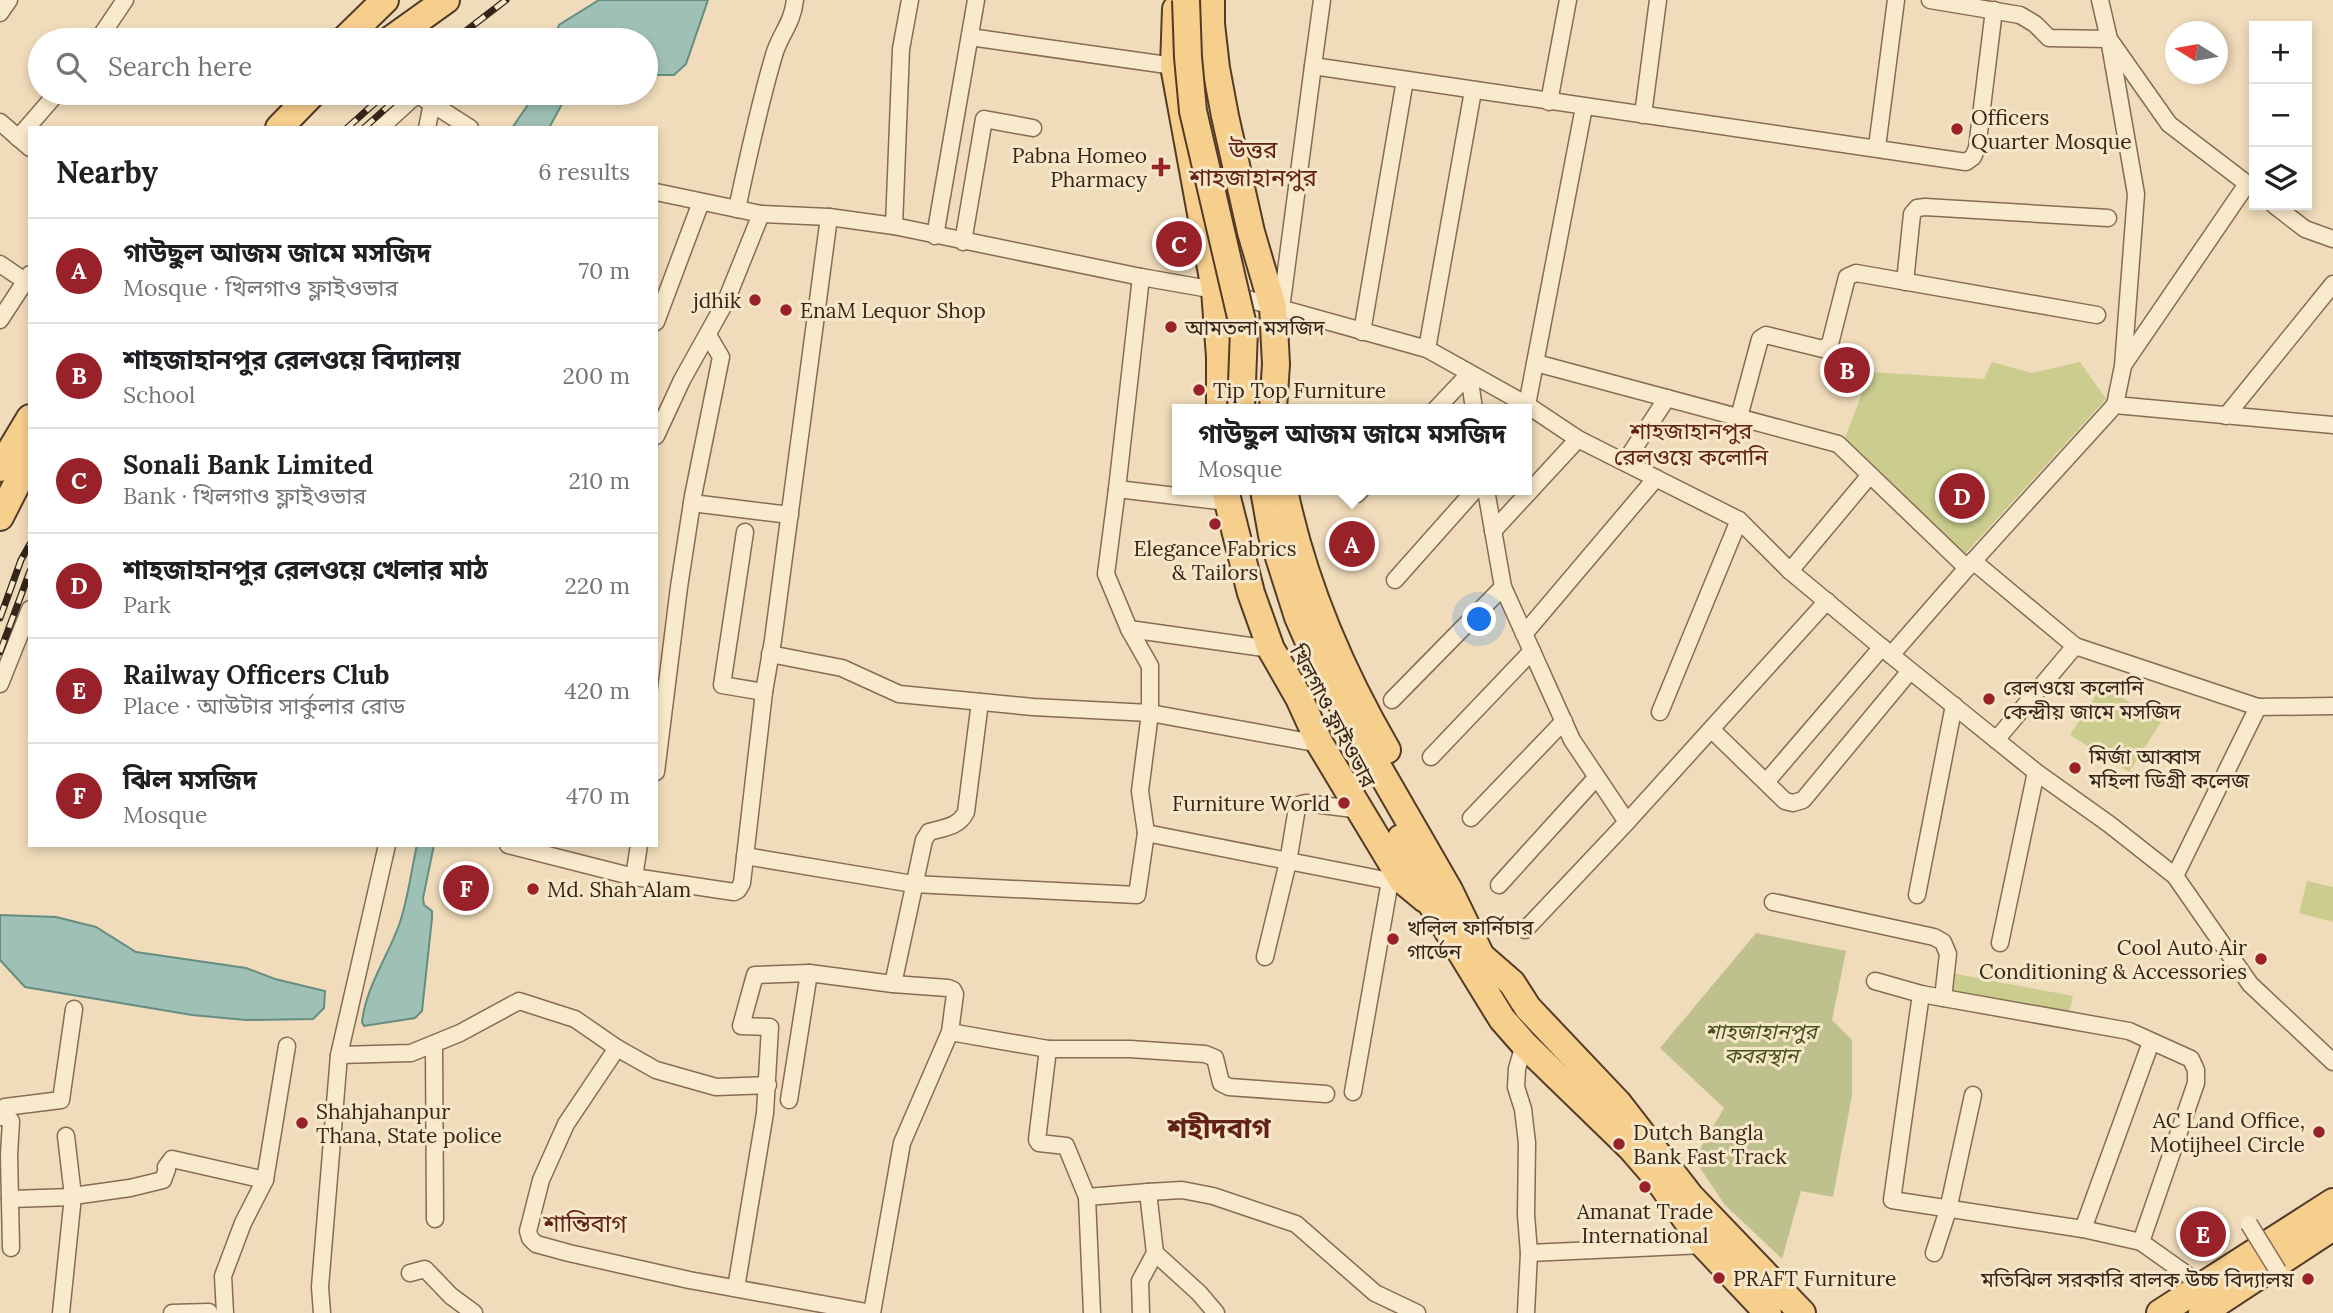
<!DOCTYPE html>
<meta charset="utf-8">
<style>
body{margin:0;font-family:Lora,"Noto Sans Bengali",serif;background:#f2f2f2;color:#202124}
.controls{position:absolute;right:21px;top:21px;display:grid;overflow:hidden;border-radius:0px;box-shadow:0 4px 10px #0003}
.controls button{width:63px;height:63px;display:grid;place-items:center;padding:0;border:0;border-bottom:2px solid #e0e0e0;background:#fff;color:#202124;font:35px sans-serif}
.compass{position:absolute;left:2165px;top:21px;width:63px;height:63px;border-radius:50%;background:#fff;box-shadow:0 4px 10px #0003;rotate:281deg}
.you{position:absolute;left:1480px;top:620px;width:24px;height:24px;margin:-18px;border:5px solid #fff;border-radius:50%;background:#1a73e8;box-shadow:0 0 0 10px #1a73e833}
.badge{display:grid;place-items:center;width:46px;height:46px;border-radius:50%;background:#98212a;color:#fff;font-size:23px;font-weight:700}
.pin{position:absolute;translate:-50% -50%;border:4px solid #fff;box-shadow:0 2px 7px #0006}
.popup{position:absolute;left:1172px;top:404px;width:360px;height:91px;box-sizing:border-box;display:grid;place-content:center;border-radius:0px;background:#fff;filter:drop-shadow(0 2px 5px #0005);font-size:23px;white-space:nowrap;color:#757577}
.popup b{font-size:26px;color:#202124}
.popup::after{content:'';position:absolute;left:50%;top:100%;margin-left:-14px;border:14px solid transparent;border-top-color:#fff}
.list{margin:0;padding:0;list-style:none}
h2{display:flex;justify-content:space-between;align-items:center;height:91px;margin:0;padding:0 28px;font-size:30px}
h2 small{font-size:23px;font-weight:400;color:#757577}
.list li{display:grid;grid-template-columns:46px 1fr auto;gap:21px;align-items:center;box-sizing:border-box;height:105px;padding:0 28px;border-top:2px solid #e0e0e0}
.list b{display:block;font-size:26px;white-space:nowrap}
.list p{margin:0;font-size:23px;white-space:nowrap;color:#757577}
.list em{font-size:23px;font-style:normal;color:#757577}
.icon{flex:none;width:38px;height:38px;fill:none;stroke:currentColor;stroke-width:2;stroke-linecap:round;stroke-linejoin:round}
.map{position:relative;flex:none;width:2333px;height:1313px;overflow:hidden}
.search{position:absolute;background:#fff;box-shadow:0 4px 10px #0003;left:28px;top:28px;width:630px;height:77px;display:flex;align-items:center;gap:18px;box-sizing:border-box;padding:0 24px;border-radius:38px;color:#757577;font-size:26px}
.panel{position:absolute;background:#fff;box-shadow:0 4px 10px #0003;left:28px;top:126px;width:630px;height:721px;border-radius:0px}
.map>svg:first-child{display:block}
.green{fill:#cacd8e}
.cemetery{fill:#bec18e}
.water{fill:#9fc0b4;stroke:#668d81;stroke-width:2}
.lines{fill:none;stroke-linecap:round;stroke-linejoin:round}
.street-casing{stroke:#876b54;stroke-width:19}
.primary-casing{stroke:#533a29;stroke-width:30}
.street{stroke:#faeacd;stroke-width:16}
.primary{stroke:#f7cf8d;stroke-width:26}
.rail-casing{stroke:#35251a;stroke-width:7}
.rail{stroke:#f7e7c9;stroke-width:4.5;stroke-dasharray:13;stroke-linecap:butt}
.street-bridge-casing{stroke:#876b54;stroke-width:19;stroke-linecap:butt}
.primary-bridge-casing{stroke:#533a29;stroke-width:30;stroke-linecap:butt}
.street-bridge{stroke:#faeacd;stroke-width:16}
.primary-bridge{stroke:#f7cf8d;stroke-width:26}
.poi-dot{fill:#98212a;stroke:#f7e7c9;stroke-width:2.5}
.labels{text-anchor:middle;dominant-baseline:central;stroke-width:6;stroke-linejoin:round;paint-order:stroke}
.poi-label{font-size:21px;fill:#35251a;stroke:#f7e7c9;text-anchor:start}
.street-label{font-size:21px;fill:#35251a;stroke:#f7e7c9}
.park-label{font-size:21px;font-style:italic;fill:#49521f;stroke:#f7e7c9}
.neighbourhood-label{font-size:23px;fill:#632217;stroke:#f7e7c9}
.quarter-label{font-size:24px;fill:#632217;stroke:#f7e7c9}
.district-label{font-size:28px;font-weight:bold;fill:#632217;stroke:#f7e7c9}
</style>
<div class="map">
<svg width="2333" height="1313" viewBox="0 0 2333 1313">
<rect width="100%" height="100%" fill="#f0dcba"/>
<!-- green -->
<g class="green">
<path d="M1992,362L2032,373L2080,362L2106,399L1965,554L1845,438L1870,372L1984,379Z"/>
<path d="M2102,685L2161,722L2129,772L2070,735Z"/>
<path d="M2307,881L2333,887V922L2299,913Z"/>
<path d="M1951,973L2073,996L2068,1017L1948,991Z"/>
</g>
<!-- cemetery -->
<path class="cemetery" d="M1756,933L1846,951L1832,1020L1852,1040V1095L1833,1197L1801,1191L1782,1259L1725,1205L1694,1159L1724,1108L1660,1048Z"/>
<!-- water -->
<g class="water">
<path d="M599,0H708L686,64L674,75H646V40H554L559,25Z"/>
<path d="M536,93H568L549,128H512Z"/>
<path d="M417,845H434L423,898L424,905L432,911V918L422,1011L415,1018L364,1026L362,1022C366,987 387,958 399,925C408,900 411,871 417,845Z"/>
<path d="M0,915L56,917L96,927L136,952L246,968L275,979L325,991L324,1008L313,1019L246,1020L192,1015L25,987L0,960Z"/>
</g>
<g class="lines">
<defs>
<g id="street">
<path d="M1322,0L1313,66L1966,162L1973,157L1977,148L1994,10"/>
<path d="M1930,0L2020,15L2035,24L2049,38L2109,39L2136,194L2123,366L2115,405"/>
<path d="M2100,0L2109,39L2169,124L2254,189"/>
<path d="M0,13L9,0"/>
<path d="M970,37L1174,66"/>
<path d="M98,40L125,0"/>
<path d="M415,93L470,128"/>
<path d="M1549,102L1568,0"/>
<path d="M1643,115L1658,0"/>
<path d="M0,122L30,148"/>
<path d="M380,128L417,94"/>
<path d="M427,128L432,103"/>
<path d="M18,138L57,93"/>
<path d="M1877,147L1896,0"/>
<path d="M656,192L761,214L829,217L894,226L1141,277L1215,290L1427,349L1527,405L1578,439L1739,520L1790,571L1891,655L2036,772L2109,824L2175,876L2250,984L2333,1062"/>
<path d="M2274,205L2305,229L2333,239"/>
<path d="M737,209C748,157 759,106 774,55C780,34 792,25 795,0"/>
<path d="M894,226L901,49L910,0"/>
<path d="M935,236L976,0"/>
<path d="M963,242L984,119L1033,128"/>
<path d="M0,264L25,281"/>
<path d="M1141,277L1117,489L1227,502"/>
<path d="M1905,282L1912,214L1917,208L1925,207L2108,218"/>
<path d="M1281,309L1313,66"/>
<path d="M0,320L30,274"/>
<path d="M656,322L701,202"/>
<path d="M1362,332L1405,80"/>
<path d="M1427,349L1473,91"/>
<path d="M1536,363L1838,444L1967,568"/>
<path d="M2124,364L2247,184"/>
<path d="M1527,405L1584,107"/>
<path d="M1436,409L1469,374L1474,409"/>
<path d="M2226,416L2333,284"/>
<path d="M1739,417L1760,339L1766,335L1823,349L1830,344L1847,277L1856,273L2097,315"/>
<path d="M656,436L682,380L726,301L761,214"/>
<path d="M1625,462L1667,398"/>
<path d="M1486,490L1503,587L1572,740L1627,822L1525,930"/>
<path d="M1357,494L1361,490"/>
<path d="M692,503L790,515"/>
<path d="M1493,531L1578,439"/>
<path d="M745,532L722,685L764,692"/>
<path d="M1973,561L2075,646L1996,740"/>
<path d="M1790,571L1870,475"/>
<path d="M1395,580L1475,490"/>
<path d="M1129,629L1271,649"/>
<path d="M1524,634L1656,478"/>
<path d="M2075,646L2258,707L2333,706"/>
<path d="M770,654L842,668L899,694L1033,707L1150,713L1320,744"/>
<path d="M1891,655L1967,568L2115,405L2333,425"/>
<path d="M0,684L30,609"/>
<path d="M1392,700L1503,587"/>
<path d="M1660,712L1739,520"/>
<path d="M1712,730L1785,801L1793,803L1803,800L1910,671"/>
<path d="M1431,757L1532,651"/>
<path d="M656,772L679,587L693,496L721,357L708,335"/>
<path d="M1767,781L1882,647"/>
<path d="M1471,818L1564,721"/>
<path d="M1627,822L1827,601"/>
<path d="M1146,833L1390,881L1402,880"/>
<path d="M508,845L634,877L734,892L738,890L742,883L764,692L773,640L829,217"/>
<path d="M745,856L913,884L1137,895L1146,833L1140,791L1150,713V666L1129,629L1106,574L1117,489"/>
<path d="M2175,876L2258,707"/>
<path d="M634,877L639,845"/>
<path d="M1499,885L1596,778"/>
<path d="M1917,895L1954,705"/>
<path d="M1773,902L1934,937L1943,942L1948,954L1943,998"/>
<path d="M2000,943L2036,772"/>
<path d="M1265,957L1288,862L1297,808L1301,804L1306,803L1361,810"/>
<path d="M1875,981L1921,994"/>
<path d="M893,984L924,840L929,832C943,828 959,827 966,812L980,702"/>
<path d="M1921,994L2129,1031L2191,1059L2196,1070V1083L2141,1242L2083,1229L1892,1200Z"/>
<path d="M950,1032L1048,1049H1130L1205,1054L1215,1058L1221,1083L1229,1087L1326,1094"/>
<path d="M1524,1044L1517,1069L1516,1087L1523,1109L1527,1143L1526,1215L1529,1253L1526,1313"/>
<path d="M434,1045L435,1219"/>
<path d="M617,1048L566,1124L541,1180L528,1231L530,1238L536,1244L569,1253L689,1280L872,1313"/>
<path d="M1048,1049L1037,1140L1039,1143L1066,1146L1087,1197"/>
<path d="M339,1055L411,1053L460,1033L519,1001L575,1019L617,1048L656,1070L716,1087L768,1085"/>
<path d="M1353,1092L1390,881"/>
<path d="M789,1100L809,973"/>
<path d="M0,1116L5,1107L61,1100L74,1009"/>
<path d="M0,1117H7L11,1121L9,1155L11,1248"/>
<path d="M1148,1192L1182,1190L1213,1196L1296,1224L1375,1293L1417,1313"/>
<path d="M73,1196L130,1188L163,1180L167,1169L166,1167L172,1159L265,1180"/>
<path d="M10,1199L73,1197"/>
<path d="M2083,1229L2151,1042"/>
<path d="M2141,1242L2203,1286"/>
<path d="M1529,1253L1704,1245"/>
<path d="M1934,1253L1948,1210L1973,1095"/>
<path d="M410,1273L425,1269L451,1296L474,1313"/>
<path d="M736,1288L765,1113L770,1027L741,1026L755,975L809,973L893,984L948,988L953,990L955,994L950,1032L902,1143L872,1313"/>
<path d="M61,1313L73,1196L66,1136"/>
<path d="M172,1313L209,1312"/>
<path d="M225,1313L223,1276L243,1223L265,1180L287,1046"/>
<path d="M322,1313L320,1287L339,1055L387,845"/>
<path d="M1092,1313L1087,1197L1148,1192L1155,1253L1199,1293L1216,1313"/>
<path d="M1141,1313L1140,1281L1155,1253"/>
</g>
<g id="primary">
<path d="M1211,0V24L1216,68L1225,116L1251,232L1273,307L1276,364L1273,409"/>
<path d="M1176,9L1174,66L1215,290L1220,357V409"/>
<path d="M344,40L385,0"/>
<path d="M390,40L446,0"/>
<path d="M279,128L313,93"/>
<path d="M0,468L30,418"/>
<path d="M1225,490L1251,593L1271,649L1299,698L1320,744L1402,880L1425,899"/>
<path d="M1264,490L1272,535L1284,573L1298,617L1318,663L1449,890L1481,956L1512,983L1528,1008L1618,1103L1690,1196L1802,1313"/>
<path d="M1284,490C1303,582 1340,669 1387,750"/>
<path d="M0,517L30,458"/>
<path d="M1401,838L1411,855L1430,902L1502,1019L1524,1044L1631,1148L1657,1178L1704,1245L1768,1313"/>
<path d="M2160,1313L2333,1202"/>
<path d="M2202,1313L2333,1227"/>
</g>
</defs>
<!-- street casing -->
<use href="#street" class="street-casing"/>
<!-- primary casing -->
<use href="#primary" class="primary-casing"/>
<!-- street -->
<use href="#street" class="street"/>
<!-- primary -->
<use href="#primary" class="primary"/>
<defs>
<g id="rail">
<path d="M454,40L506,0"/>
<path d="M347,128L386,93"/>
<path d="M364,128L403,93"/>
<path d="M0,618L21,560L30,544"/>
<path d="M0,652L30,571"/>
</g>
</defs>
<!-- rail casing -->
<use href="#rail" class="rail-casing"/>
<!-- rail -->
<use href="#rail" class="rail"/>
<defs>
<path id="street-bridge" d="M2249,1224L2278,1271"/>
<path id="primary-bridge" d="M1186,0L1188,57L1193,111L1244,330L1241,409"/>
</defs>
<!-- street-bridge casing -->
<use href="#street-bridge" class="street-bridge-casing"/>
<!-- primary-bridge casing -->
<use href="#primary-bridge" class="primary-bridge-casing"/>
<!-- street-bridge -->
<use href="#street-bridge" class="street-bridge"/>
<!-- primary-bridge -->
<use href="#primary-bridge" class="primary-bridge"/>
</g>
<!-- markers -->
<g class="poi-dot">
<circle cx="1957" cy="129" r="7"/>
<path d="M1157.5 156.5h7v7h7v7h-7v7h-7v-7h-7v-7h7z"/>
<circle cx="755" cy="300" r="7"/>
<circle cx="786" cy="310" r="7"/>
<circle cx="1171" cy="327" r="7"/>
<circle cx="1199" cy="390" r="7"/>
<circle cx="1215" cy="524" r="7"/>
<circle cx="1989" cy="699" r="7"/>
<circle cx="2075" cy="768" r="7"/>
<circle cx="1344" cy="803" r="7"/>
<circle cx="533" cy="889" r="7"/>
<circle cx="1393" cy="939" r="7"/>
<circle cx="2261" cy="959" r="7"/>
<circle cx="302" cy="1123" r="7"/>
<circle cx="2319" cy="1132" r="7"/>
<circle cx="1619" cy="1144" r="7"/>
<circle cx="1645" cy="1187" r="7"/>
<circle cx="1719" cy="1278" r="7"/>
<circle cx="2308" cy="1279" r="7"/>
</g>
<g class="labels">
<!-- poi labels -->
<g class="poi-label">
<text x="1971" y="117">Officers<tspan x="1971" dy="24">Quarter Mosque</tspan></text>
<text x="1147" y="155" text-anchor="end">Pabna Homeo<tspan x="1147" dy="24">Pharmacy</tspan></text>
<text x="741" y="300" text-anchor="end">jdhik</text>
<text x="800" y="310">EnaM Lequor Shop</text>
<text x="1185" y="327">আমতলা মসজিদ</text>
<text x="1213" y="390">Tip Top Furniture</text>
<text x="1215" y="548" text-anchor="middle">Elegance Fabrics<tspan x="1215" dy="24">&amp; Tailors</tspan></text>
<text x="2003" y="687">রেলওয়ে কলোনি<tspan x="2003" dy="24">কেন্দ্রীয় জামে মসজিদ</tspan></text>
<text x="2089" y="756">মির্জা আব্বাস<tspan x="2089" dy="24">মহিলা ডিগ্রী কলেজ</tspan></text>
<text x="1330" y="803" text-anchor="end">Furniture World</text>
<text x="547" y="889">Md. Shah Alam</text>
<text x="1407" y="927">খলিল ফার্নিচার<tspan x="1407" dy="24">গার্ডেন</tspan></text>
<text x="2247" y="947" text-anchor="end">Cool Auto Air<tspan x="2247" dy="24">Conditioning &amp; Accessories</tspan></text>
<text x="316" y="1111">Shahjahanpur<tspan x="316" dy="24">Thana, State police</tspan></text>
<text x="2305" y="1120" text-anchor="end">AC Land Office,<tspan x="2305" dy="24">Motijheel Circle</tspan></text>
<text x="1633" y="1132">Dutch Bangla<tspan x="1633" dy="24">Bank Fast Track</tspan></text>
<text x="1645" y="1211" text-anchor="middle">Amanat Trade<tspan x="1645" dy="24">International</tspan></text>
<text x="1733" y="1278">PRAFT Furniture</text>
<text x="2294" y="1279" text-anchor="end">মতিঝিল সরকারি বালক উচ্চ বিদ্যালয়</text>
</g>
<!-- street labels -->
<g class="street-label">
<text transform="translate(1333 716) rotate(62)">খিলগাও ফ্লাইওভার</text>
</g>
<!-- park labels -->
<g class="park-label">
<text x="1761" y="1031">শাহজাহানপুর<tspan x="1761" dy="24">কবরস্থান</tspan></text>
</g>
<!-- neighbourhood labels -->
<g class="neighbourhood-label">
<text x="1691" y="430">শাহজাহানপুর<tspan x="1691" dy="26">রেলওয়ে কলোনি</tspan></text>
</g>
<!-- quarter labels -->
<g class="quarter-label">
<text x="1253" y="149">উত্তর<tspan x="1253" dy="28">শাহজাহানপুর</tspan></text>
<text x="585" y="1223">শান্তিবাগ</text>
</g>
<!-- district labels -->
<g class="district-label">
<text x="1219" y="1128">শহীদবাগ</text>
</g>
</g>
</svg>
<div class="controls">
<button>+</button>
<button>−</button>
<button><svg class="icon" aria-label="layers" viewBox="0 0 24 24"><path d="M12 4l9 5-9 5-9-5zM3 14l9 5 9-5"/></svg></button>
</div>
<svg class="compass" viewBox="-18 -18 36 36"><path d="M0-13l5 13h-10z" fill="#e53935"/><path d="M0 13l5-13h-10z" fill="#757577"/></svg>
<div class="you"></div>
<div class="pin badge" style="left:1352px;top:544px">A</div>
<div class="popup"><b>গাউছুল আজম জামে মসজিদ</b>Mosque</div>
<div class="pin badge" style="left:1847px;top:370px">B</div>
<div class="pin badge" style="left:1179px;top:244px">C</div>
<div class="pin badge" style="left:1962px;top:496px">D</div>
<div class="pin badge" style="left:2203px;top:1234px">E</div>
<div class="pin badge" style="left:466px;top:888px">F</div>
<div class="search"><svg class="icon" aria-label="search" viewBox="0 0 24 24"><circle cx="10" cy="10" r="6"/><path d="M15 15l6 6"/></svg>Search here</div>
<section class="panel">
<h2>Nearby<small>6 results</small></h2>
<ul class="list">
<li><span class="badge">A</span><div><b>গাউছুল আজম জামে মসজিদ</b><p>Mosque · খিলগাও ফ্লাইওভার</p></div><em>70 m</em></li>
<li><span class="badge">B</span><div><b>শাহজাহানপুর রেলওয়ে বিদ্যালয়</b><p>School</p></div><em>200 m</em></li>
<li><span class="badge">C</span><div><b>Sonali Bank Limited</b><p>Bank · খিলগাও ফ্লাইওভার</p></div><em>210 m</em></li>
<li><span class="badge">D</span><div><b>শাহজাহানপুর রেলওয়ে খেলার মাঠ</b><p>Park</p></div><em>220 m</em></li>
<li><span class="badge">E</span><div><b>Railway Officers Club</b><p>Place · আউটার সার্কুলার রোড</p></div><em>420 m</em></li>
<li><span class="badge">F</span><div><b>ঝিল মসজিদ</b><p>Mosque</p></div><em>470 m</em></li>
</ul>
</section>
</div>
